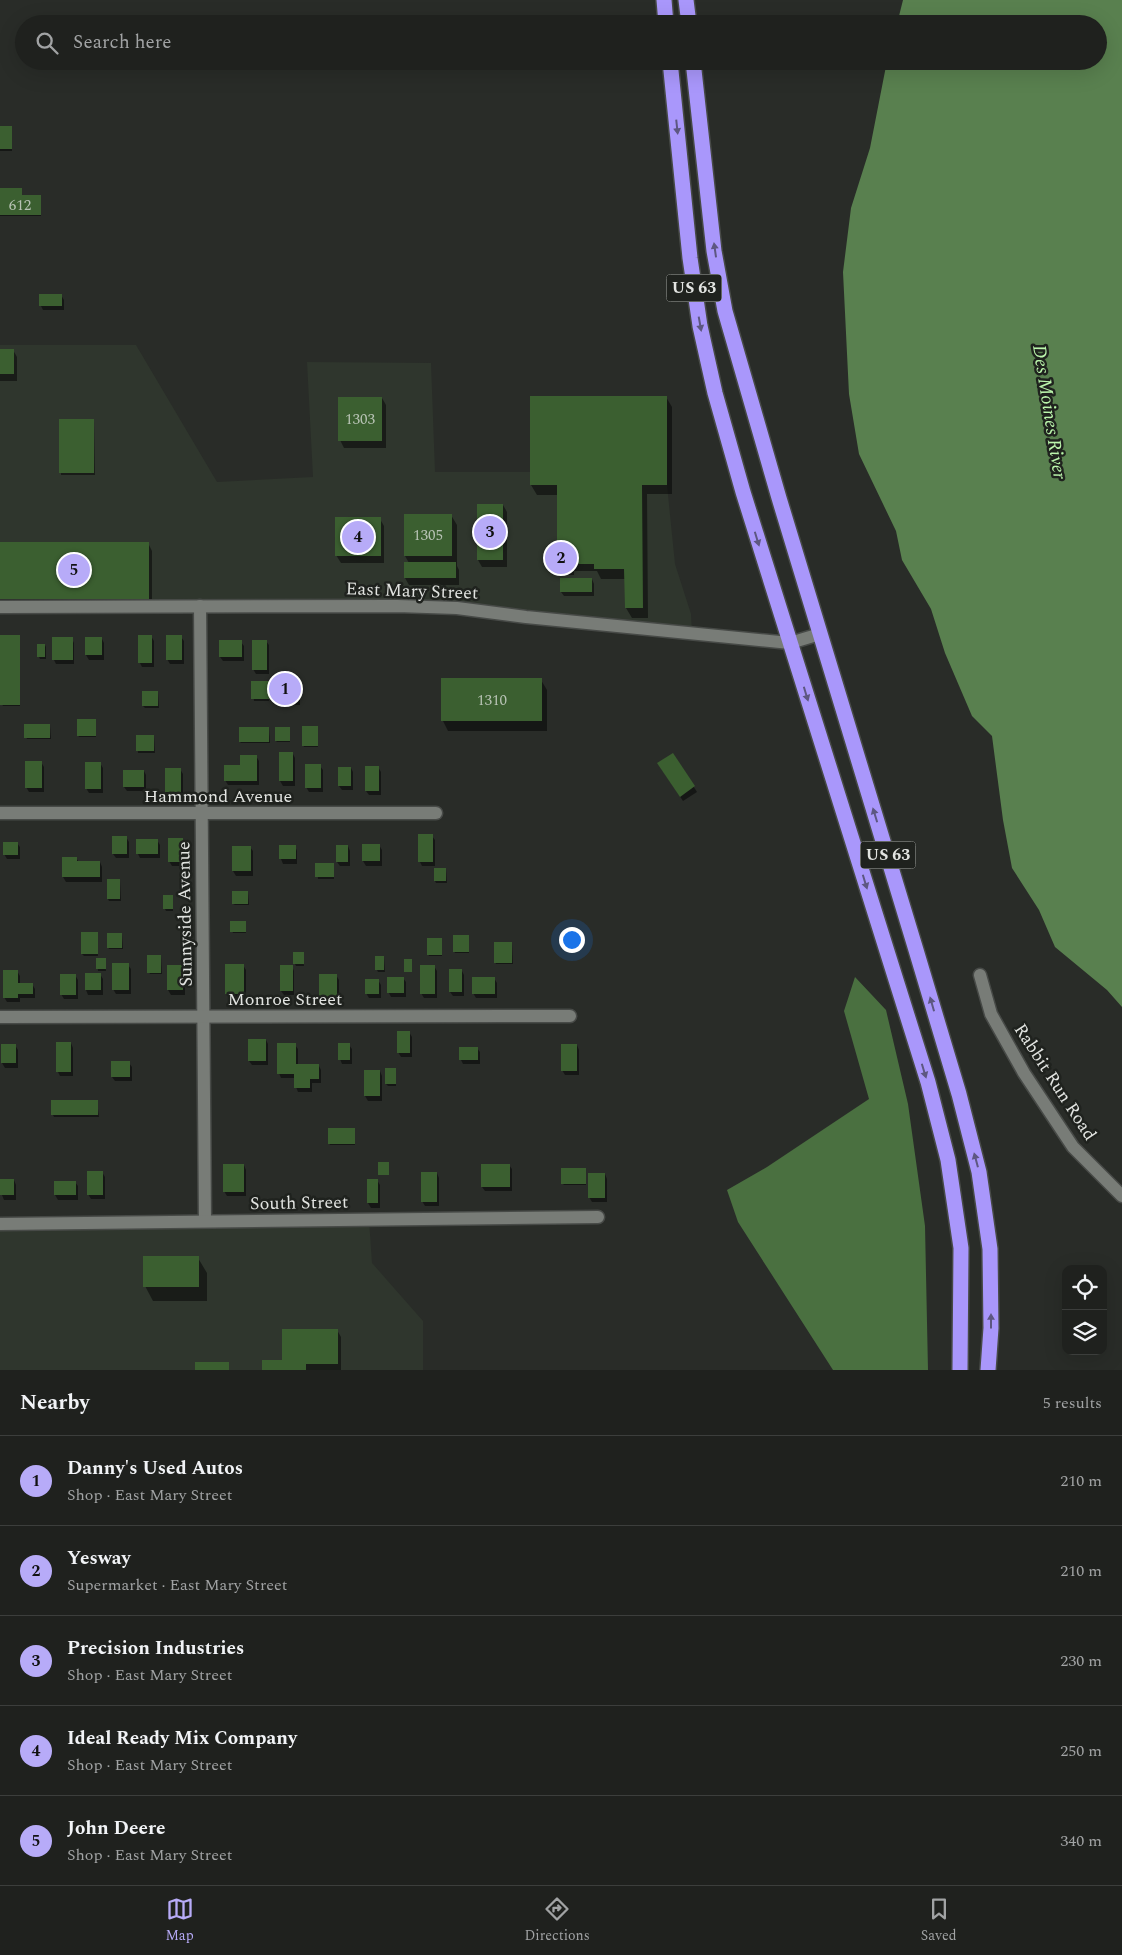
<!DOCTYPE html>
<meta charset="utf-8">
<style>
body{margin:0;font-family:Spectral,serif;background:#272927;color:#f1f3f6}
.controls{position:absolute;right:15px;bottom:15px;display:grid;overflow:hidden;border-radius:10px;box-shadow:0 5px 20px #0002}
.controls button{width:45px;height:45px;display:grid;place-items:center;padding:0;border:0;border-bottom:1px solid #3c3e3c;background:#1f211e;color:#f1f3f6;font:25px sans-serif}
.you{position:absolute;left:571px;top:939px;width:18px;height:18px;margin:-12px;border:4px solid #fff;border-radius:50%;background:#1a73e8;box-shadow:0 0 0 8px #1a73e833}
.badge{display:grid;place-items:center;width:32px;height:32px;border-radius:50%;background:#b7abf8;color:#111;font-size:16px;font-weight:700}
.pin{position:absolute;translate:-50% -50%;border:2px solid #fff;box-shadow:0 1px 5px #0006}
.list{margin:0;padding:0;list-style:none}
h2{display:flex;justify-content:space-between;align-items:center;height:65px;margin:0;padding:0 20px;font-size:21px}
h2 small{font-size:16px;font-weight:400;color:#a1a3a4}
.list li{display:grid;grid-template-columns:32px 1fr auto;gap:15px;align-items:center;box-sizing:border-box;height:90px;padding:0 20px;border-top:1px solid #3c3e3c}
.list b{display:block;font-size:19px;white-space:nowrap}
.list p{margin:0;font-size:16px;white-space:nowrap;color:#a1a3a4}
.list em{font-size:16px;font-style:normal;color:#a1a3a4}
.icon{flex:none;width:28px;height:28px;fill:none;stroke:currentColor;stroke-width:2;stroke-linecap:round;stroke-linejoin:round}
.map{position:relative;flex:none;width:1122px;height:1370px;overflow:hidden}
.search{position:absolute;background:#1f211e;box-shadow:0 5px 20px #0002;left:15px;right:15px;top:15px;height:55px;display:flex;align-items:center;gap:12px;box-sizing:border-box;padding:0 18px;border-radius:28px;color:#a1a3a4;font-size:19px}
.sheet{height:515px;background:#1f211e}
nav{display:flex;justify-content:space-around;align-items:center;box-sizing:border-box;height:70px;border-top:1px solid #3c3e3c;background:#1f211e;font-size:14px;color:#a1a3a4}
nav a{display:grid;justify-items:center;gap:2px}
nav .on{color:#b7abf8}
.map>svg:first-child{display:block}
.built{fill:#2f362d}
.forest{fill:#4a7040}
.water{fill:#59804f}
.shadow{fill:#0007}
.building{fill:#3b5f30}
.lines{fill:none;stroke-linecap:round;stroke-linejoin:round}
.street-casing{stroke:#474a47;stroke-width:15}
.secondary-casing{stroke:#474a47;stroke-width:15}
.highway-casing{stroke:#474a47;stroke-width:18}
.street{stroke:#787c77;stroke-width:12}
.secondary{stroke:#787c77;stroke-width:12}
.highway{stroke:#a997fb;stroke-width:15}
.oneway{fill:#5d5781}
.labels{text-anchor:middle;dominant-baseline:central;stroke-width:5;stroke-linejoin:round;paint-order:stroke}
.number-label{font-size:15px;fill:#b8c3b5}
.shield{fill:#1f221e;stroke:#a8aaa6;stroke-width:1}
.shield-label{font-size:16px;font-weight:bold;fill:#e2e4e1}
.street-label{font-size:18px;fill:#e2e4e1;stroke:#1f221e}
.water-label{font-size:19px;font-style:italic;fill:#bcf7ad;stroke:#1f221e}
</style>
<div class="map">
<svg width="1122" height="1370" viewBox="0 0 1122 1370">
<rect width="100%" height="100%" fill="#292c28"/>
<!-- built -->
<g class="built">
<path d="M0,345H136L217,482L313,477L307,362L431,363L435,472H530V396H667V485L675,564L691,614L692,634L457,608L0,607Z"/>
<path d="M369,1220L372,1263L423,1321V1370H0V1224Z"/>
</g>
<!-- forest -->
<path class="forest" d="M855,977L886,1010L908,1104L925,1226L928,1370H833L738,1222L727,1190L767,1167L869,1099L844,1011Z"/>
<!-- water -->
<path class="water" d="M903,0H1122V1007L1107,990L1055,947L1039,910L1012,868L1003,820L992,736L972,716L945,653L931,609L902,560L896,531L859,454L849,394L843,272L851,208L870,148L887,61H1098V24H897Z"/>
<!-- shadow -->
<g class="shadow">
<path d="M0,127L12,129V151H0Z"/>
<path d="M0,189H21L22,196L41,198V216H0Z"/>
<path d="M61,295L64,300V310H43L41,306Z"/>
<path d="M0,350H13L17,357V381H0Z"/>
<path d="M666,397L672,407V494H647L648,618H632L626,608V579H601L597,571H574V575H561L558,570V495H537L531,485Z"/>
<path d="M382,398L386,405V448H344L340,440Z"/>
<path d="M60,421H94L95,475H61Z"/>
<path d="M478,505H503L507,512V567H482L478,560Z"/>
<path d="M405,515H451L457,525V566L459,570V585H409L405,578V563H409L405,556Z"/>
<path d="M380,519L384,526V563H341L336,555Z"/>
<path d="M0,543H148L152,551V606H0Z"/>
<path d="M592,579L594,584V596H564L561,592Z"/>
<path d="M151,636L154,641V667H142L140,663Z"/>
<path d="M181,637L184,641V664H170L167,659Z"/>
<path d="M20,638V706H3L0,701V692Z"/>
<path d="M72,639L74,643V664H56L54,660Z"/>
<path d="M86,639H102L104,643V660H89L86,655Z"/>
<path d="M266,641L269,645V674H256L253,669Z"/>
<path d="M241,642L244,646V661H223L220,657Z"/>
<path d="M39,645H45L46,647V659H40L39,657Z"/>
<path d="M275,680H296L300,687V705H279L275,698Z"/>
<path d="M541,680L547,690V731H448L443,721Z"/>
<path d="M252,682H268L269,701H254Z"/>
<path d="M158,692L159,708H145L143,706Z"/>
<path d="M95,720L96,737H79L78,735Z"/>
<path d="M50,725L51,739H27L26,737Z"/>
<path d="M317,727L318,747H304L303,745Z"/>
<path d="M269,728L270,743H241L240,742Z"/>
<path d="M289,728L290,742H277L276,741Z"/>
<path d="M137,736H154L155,753H138Z"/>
<path d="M280,754H293L295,758V786H283L280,781Z"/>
<path d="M673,754L697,792L683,801L661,768Z"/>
<path d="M256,756L259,761V785H228L225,780Z"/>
<path d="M41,762L44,767V792H29L26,787Z"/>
<path d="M100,763L103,768V793H89L86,788Z"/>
<path d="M320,766L323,770V792H309L306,787Z"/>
<path d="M378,767L381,772V795H369L366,791Z"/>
<path d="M351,768L353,772V790H342L339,786Z"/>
<path d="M180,769L183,774V796H169L166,792Z"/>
<path d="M144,771L146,775V791H127L124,787Z"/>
<path d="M432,836L435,840V866H422L420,862Z"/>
<path d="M126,837L129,842V858H116L113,854Z"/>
<path d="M157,840L160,845V858H140L138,854Z"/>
<path d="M182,840L185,844V866H172L169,861Z"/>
<path d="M17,843L20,847V859H7L4,854Z"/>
<path d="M379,845L382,850V866H366L363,861Z"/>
<path d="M295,846L297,851V864H283L281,859Z"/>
<path d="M348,846L350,851V866H340L337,862Z"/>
<path d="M250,847L253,851V876H236L233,871Z"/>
<path d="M63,858H76L79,862H100L102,867V882H66L63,877Z"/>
<path d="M317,865L334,866V879H318Z"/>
<path d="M446,869L447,883H436L435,881Z"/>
<path d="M120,881L121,901H109L108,899Z"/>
<path d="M248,892L249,905H235L233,904Z"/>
<path d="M173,898V911H166L165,909Z"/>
<path d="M245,923L246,933H233L232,931Z"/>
<path d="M97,933L98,956H84L82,954Z"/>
<path d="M122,934L123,949H109L108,947Z"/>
<path d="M469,938V953H455L454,951Z"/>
<path d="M442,941V956H429L428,954Z"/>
<path d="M512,943L513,964H496L495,962Z"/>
<path d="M303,954L304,966H296L295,964Z"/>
<path d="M161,956L162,974H150L149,972Z"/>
<path d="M384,957L385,972H378L377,970Z"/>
<path d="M97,960H105L106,971H98Z"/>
<path d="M128,965L131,969V994H116L113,989Z"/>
<path d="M243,965L246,970V998H229L227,994Z"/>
<path d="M183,966L185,970V995H171L168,990Z"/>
<path d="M292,966L294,971V995H284L281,991Z"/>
<path d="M434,966L437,971V998H424L421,993Z"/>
<path d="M17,971L20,976V984H32L35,989V998H20V1002H7L4,997Z"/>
<path d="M462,971L464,975V996H453L450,992Z"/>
<path d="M100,974L103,979V995H88L86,990Z"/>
<path d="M75,975L78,980V999H64L61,994Z"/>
<path d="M336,975L339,980V1005H323L321,1000Z"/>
<path d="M403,978L406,982V997H391L389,993Z"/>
<path d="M494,978L497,983V998H476L473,993Z"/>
<path d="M378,980L381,985V998H369L366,993Z"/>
<path d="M409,1032L412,1037V1057H401L398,1052Z"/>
<path d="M266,1040L268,1044V1065H252L249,1061Z"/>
<path d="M71,1043L73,1048V1076H60L58,1072Z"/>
<path d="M2,1045H15L18,1050V1068H5L2,1063Z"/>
<path d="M295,1045L298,1049V1066H319L321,1070V1083H312V1092H298L296,1087V1078H281L279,1073Z"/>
<path d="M349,1045L352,1049V1064H342L340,1059Z"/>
<path d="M577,1045L579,1050V1075H565L562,1070Z"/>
<path d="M477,1048L480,1052V1064H463L461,1060Z"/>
<path d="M129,1063L132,1067V1081H115L112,1077Z"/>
<path d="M365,1071H380L382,1076V1101H368L365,1096Z"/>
<path d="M396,1071V1086H388L386,1084Z"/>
<path d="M97,1101L99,1117H54L53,1115Z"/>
<path d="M354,1129L355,1145H330L329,1143Z"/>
<path d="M244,1165L246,1170V1196H227L224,1191Z"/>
<path d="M509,1165L512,1169V1191H485L482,1187Z"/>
<path d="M586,1171V1185H564L562,1183Z"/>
<path d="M102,1172L105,1177V1199H91L88,1194Z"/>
<path d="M437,1173L439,1178V1206H425L422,1201Z"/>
<path d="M605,1174L607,1179V1202H592L589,1197Z"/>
<path d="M2,1180H14L16,1185V1200H4L2,1195Z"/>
<path d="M368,1180H377L380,1185V1208H371L368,1203Z"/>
<path d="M55,1182H75L78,1186V1200H58L55,1195Z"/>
<path d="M198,1258L207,1273V1301H153L145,1286Z"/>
<path d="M337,1330L341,1337V1370H263L283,1361Z"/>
</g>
<!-- building -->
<g class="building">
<rect x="0" y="126" width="12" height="23"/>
<path d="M0,188H22V195H41V215H0Z"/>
<rect x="39" y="294" width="23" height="12"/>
<rect x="0" y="349" width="14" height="25"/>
<path d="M530,396H667V485H642L643,608H625L624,569H594V564H573V570H557V485H530Z"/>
<rect x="338" y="397" width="44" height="44"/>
<rect x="59" y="419" width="35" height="54"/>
<rect x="477" y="504" width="26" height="56"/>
<rect x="404" y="514" width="48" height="42"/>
<rect x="335" y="517" width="46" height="39"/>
<rect x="0" y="542" width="149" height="57"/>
<rect x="404" y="562" width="52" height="16"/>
<rect x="560" y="578" width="32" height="14"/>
<rect x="0" y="635" width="20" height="70"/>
<rect x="138" y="635" width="14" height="28"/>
<rect x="166" y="635" width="16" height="25"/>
<rect x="52" y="637" width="21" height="23"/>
<rect x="85" y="637" width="17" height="18"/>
<rect x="219" y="640" width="23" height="17"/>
<rect x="252" y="640" width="15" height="30"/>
<rect x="37" y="644" width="8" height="13"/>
<rect x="441" y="678" width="101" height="43"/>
<rect x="274" y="679" width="23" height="19"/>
<rect x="251" y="681" width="18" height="18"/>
<rect x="142" y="691" width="16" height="15"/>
<rect x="77" y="719" width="19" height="17"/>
<rect x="24" y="724" width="26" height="14"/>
<rect x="302" y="726" width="16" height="20"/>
<rect x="239" y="727" width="30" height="15"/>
<rect x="275" y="727" width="15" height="14"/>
<rect x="136" y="735" width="18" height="16"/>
<rect x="279" y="752" width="14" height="29"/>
<path d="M673,753L695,786L680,797L657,763Z"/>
<path d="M240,755H257V781H224V765H240Z"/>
<rect x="25" y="761" width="17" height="27"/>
<rect x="85" y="762" width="16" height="27"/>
<rect x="305" y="764" width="16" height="24"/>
<rect x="365" y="766" width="14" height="25"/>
<rect x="338" y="767" width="13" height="19"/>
<rect x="165" y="768" width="16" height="24"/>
<rect x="123" y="770" width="21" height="17"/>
<rect x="418" y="834" width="15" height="28"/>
<rect x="112" y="836" width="15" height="18"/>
<rect x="168" y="838" width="15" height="24"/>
<rect x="136" y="839" width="22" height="15"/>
<rect x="3" y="842" width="15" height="13"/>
<rect x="362" y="844" width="18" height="17"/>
<rect x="279" y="845" width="17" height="14"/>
<rect x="336" y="845" width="12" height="17"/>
<rect x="232" y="846" width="19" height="25"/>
<path d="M62,857H77V861H100V877H62Z"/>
<rect x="315" y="863" width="19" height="14"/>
<rect x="434" y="868" width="12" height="13"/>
<rect x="107" y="879" width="13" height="20"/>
<rect x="232" y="891" width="16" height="13"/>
<rect x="163" y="895" width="10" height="14"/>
<rect x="230" y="921" width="16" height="11"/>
<rect x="81" y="932" width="17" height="22"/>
<rect x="107" y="933" width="15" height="15"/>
<rect x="453" y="935" width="16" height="17"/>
<rect x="427" y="938" width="15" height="17"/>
<rect x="494" y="942" width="18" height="21"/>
<rect x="293" y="952" width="11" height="12"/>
<rect x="147" y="955" width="14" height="18"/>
<rect x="375" y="956" width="9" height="14"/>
<rect x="96" y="958" width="10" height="11"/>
<rect x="404" y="959" width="8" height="13"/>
<rect x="112" y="963" width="17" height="27"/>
<rect x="225" y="964" width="19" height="30"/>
<rect x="167" y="965" width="16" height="25"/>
<rect x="280" y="965" width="13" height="26"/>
<rect x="420" y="965" width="15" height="29"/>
<rect x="449" y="969" width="13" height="23"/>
<path d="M3,970H18V983H33V994H18V998H3Z"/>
<rect x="85" y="973" width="16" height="17"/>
<rect x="60" y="974" width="16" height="21"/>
<rect x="319" y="974" width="18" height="26"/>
<rect x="387" y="977" width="17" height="16"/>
<rect x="472" y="977" width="23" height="17"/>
<rect x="365" y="979" width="14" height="15"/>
<rect x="397" y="1031" width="13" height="22"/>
<rect x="248" y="1039" width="18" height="22"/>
<rect x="56" y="1042" width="15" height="30"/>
<path d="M277,1043H296V1064H319V1079H310V1088H294V1074H277Z"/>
<rect x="338" y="1043" width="12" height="17"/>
<rect x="1" y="1044" width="15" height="19"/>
<rect x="561" y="1044" width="16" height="27"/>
<rect x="459" y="1047" width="19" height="13"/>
<rect x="111" y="1061" width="19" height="16"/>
<rect x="385" y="1068" width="11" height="16"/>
<rect x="364" y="1070" width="16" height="26"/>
<rect x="51" y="1100" width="47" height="15"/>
<rect x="328" y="1128" width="27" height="16"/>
<rect x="378" y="1162" width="11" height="13"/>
<rect x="223" y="1164" width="21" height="28"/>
<rect x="481" y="1164" width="29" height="23"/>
<rect x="561" y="1168" width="25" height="16"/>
<rect x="87" y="1171" width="16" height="24"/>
<rect x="421" y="1172" width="16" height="30"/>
<rect x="588" y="1173" width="17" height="25"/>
<rect x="0" y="1179" width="14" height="16"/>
<rect x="367" y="1179" width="11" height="24"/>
<rect x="54" y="1181" width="22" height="14"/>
<rect x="143" y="1256" width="56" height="31"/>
<path d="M282,1329H338V1364H306V1370H262V1360H282Z"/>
<rect x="195" y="1362" width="34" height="8"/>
</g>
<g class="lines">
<defs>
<g id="street">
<path d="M200,606L205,1221"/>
<path d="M0,813H436"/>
<path d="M980,975L991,1014L1024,1073L1073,1147L1122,1196"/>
<path d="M0,1017L570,1016"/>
<path d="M0,1224L598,1217"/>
</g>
<path id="secondary" d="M0,607L397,606L457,608L526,617L790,643L820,634"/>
<g id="highway">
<path d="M664,0L666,24"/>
<path d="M686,0L689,24"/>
<path d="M670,61L690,258L700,326L715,393L743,492L928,1082L948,1160L961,1248L960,1370"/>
<path d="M693,61L714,251L725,311L779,498L916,950L959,1094L979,1172L990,1249L991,1328L988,1370"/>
</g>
</defs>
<!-- street casing -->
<use href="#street" class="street-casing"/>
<!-- secondary casing -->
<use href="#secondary" class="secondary-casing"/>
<!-- highway casing -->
<use href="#highway" class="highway-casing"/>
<!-- street -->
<use href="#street" class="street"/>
<!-- secondary -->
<use href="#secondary" class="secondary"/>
<!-- highway -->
<use href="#highway" class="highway"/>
</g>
<!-- one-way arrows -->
<defs><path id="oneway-solid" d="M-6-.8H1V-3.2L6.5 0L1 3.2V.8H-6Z" transform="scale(1.25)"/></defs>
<g class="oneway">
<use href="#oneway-solid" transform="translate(677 127) rotate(84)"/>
<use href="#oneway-solid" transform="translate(715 250) rotate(-98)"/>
<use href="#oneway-solid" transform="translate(700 324) rotate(80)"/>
<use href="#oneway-solid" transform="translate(757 539) rotate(73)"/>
<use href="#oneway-solid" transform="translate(806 694) rotate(73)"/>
<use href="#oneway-solid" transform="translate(875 815) rotate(-107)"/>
<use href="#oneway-solid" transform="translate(865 882) rotate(73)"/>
<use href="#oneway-solid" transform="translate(932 1004) rotate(-106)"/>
<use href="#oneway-solid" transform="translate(924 1071) rotate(73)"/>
<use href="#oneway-solid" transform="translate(976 1160) rotate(-105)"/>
<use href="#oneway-solid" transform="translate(991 1321) rotate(-90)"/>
</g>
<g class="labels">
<!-- number labels -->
<g class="number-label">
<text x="20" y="205">612</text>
<text x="360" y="419">1303</text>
<text x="428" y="535">1305</text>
<text x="492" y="700">1310</text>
</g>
<!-- shield labels -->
<g class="shield">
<rect x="666.5" y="274.5" width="55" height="27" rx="4"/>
<rect x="860.5" y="841.5" width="55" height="27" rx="4"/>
</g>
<g class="shield-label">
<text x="694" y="288">US 63</text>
<text x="888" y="855">US 63</text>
</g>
<!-- street labels -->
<g class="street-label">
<text transform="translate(412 591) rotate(2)">East Mary Street</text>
<text x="218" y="796">Hammond Avenue</text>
<text transform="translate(185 914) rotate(-91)">Sunnyside Avenue</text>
<text x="285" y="999">Monroe Street</text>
<text transform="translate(1055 1082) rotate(57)">Rabbit Run Road</text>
<text transform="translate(299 1203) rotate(-1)">South Street</text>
</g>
<!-- water labels -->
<g class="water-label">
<text transform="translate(1049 412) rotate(81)">Des Moines River</text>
</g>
</g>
</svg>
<div class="controls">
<button><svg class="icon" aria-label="locate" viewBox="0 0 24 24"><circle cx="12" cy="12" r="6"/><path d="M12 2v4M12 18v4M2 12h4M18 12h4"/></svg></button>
<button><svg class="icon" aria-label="layers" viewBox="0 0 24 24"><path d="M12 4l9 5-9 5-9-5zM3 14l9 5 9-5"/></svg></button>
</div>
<div class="you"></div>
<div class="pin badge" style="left:285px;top:689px">1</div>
<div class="pin badge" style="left:561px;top:558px">2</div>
<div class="pin badge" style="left:490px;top:532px">3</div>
<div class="pin badge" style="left:358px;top:537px">4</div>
<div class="pin badge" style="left:74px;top:570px">5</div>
<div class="search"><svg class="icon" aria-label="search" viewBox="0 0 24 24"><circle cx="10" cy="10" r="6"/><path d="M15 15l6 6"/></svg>Search here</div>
</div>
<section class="sheet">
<h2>Nearby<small>5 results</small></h2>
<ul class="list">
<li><span class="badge">1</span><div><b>Danny's Used Autos</b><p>Shop · East Mary Street</p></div><em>210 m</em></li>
<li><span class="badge">2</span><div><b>Yesway</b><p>Supermarket · East Mary Street</p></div><em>210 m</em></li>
<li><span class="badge">3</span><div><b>Precision Industries</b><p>Shop · East Mary Street</p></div><em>230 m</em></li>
<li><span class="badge">4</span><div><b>Ideal Ready Mix Company</b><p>Shop · East Mary Street</p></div><em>250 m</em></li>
<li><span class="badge">5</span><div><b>John Deere</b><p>Shop · East Mary Street</p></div><em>340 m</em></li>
</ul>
</section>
<nav>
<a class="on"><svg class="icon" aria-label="map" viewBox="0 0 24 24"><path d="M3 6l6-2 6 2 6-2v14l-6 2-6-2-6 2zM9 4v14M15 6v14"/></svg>Map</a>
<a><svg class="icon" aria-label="directions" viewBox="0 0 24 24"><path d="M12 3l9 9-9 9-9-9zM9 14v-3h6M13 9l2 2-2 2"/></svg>Directions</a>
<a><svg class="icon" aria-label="saved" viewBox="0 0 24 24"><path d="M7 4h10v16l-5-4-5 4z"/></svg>Saved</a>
</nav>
